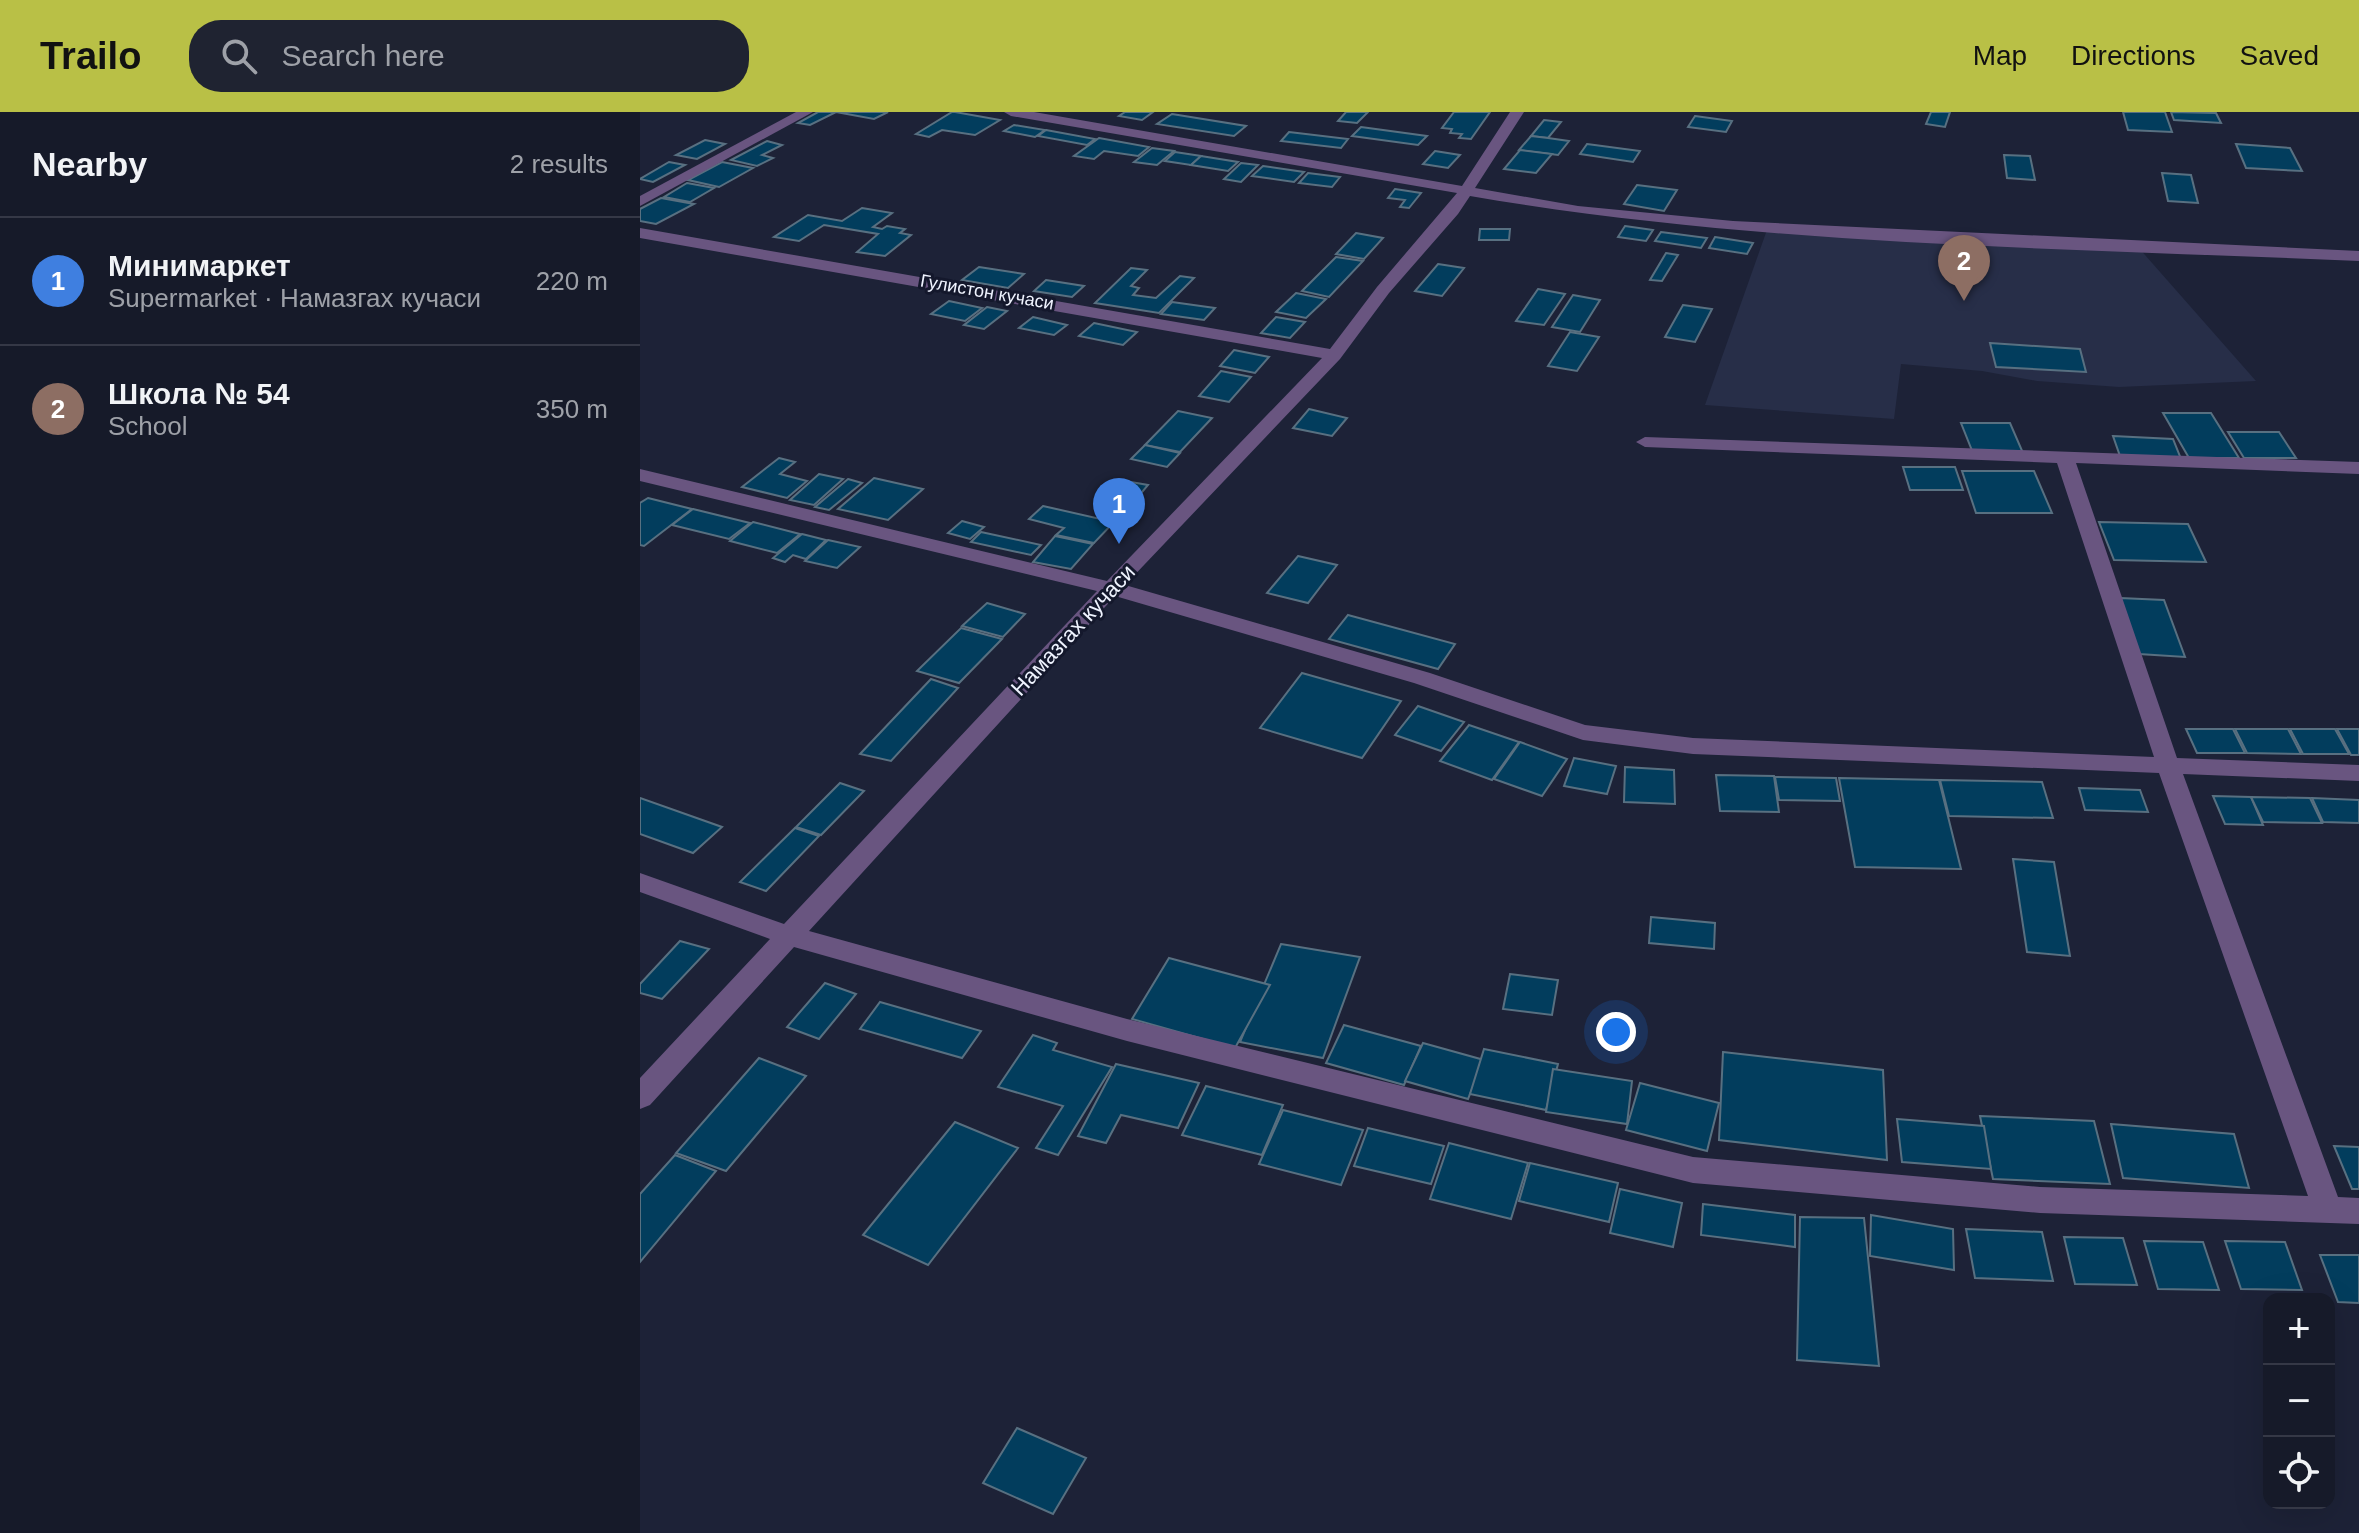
<!DOCTYPE html>
<meta charset="utf-8">
<style>
body{margin:0;font-family:Arial,sans-serif;background:#1f2331;color:#f1f3f6}
.controls{position:absolute;right:24px;bottom:24px;display:grid;overflow:hidden;border-radius:16px;box-shadow:0 8px 32px #0002}
.controls button{width:72px;height:72px;display:grid;place-items:center;padding:0;border:0;border-bottom:2px solid #353846;background:#161a29;color:#f1f3f6;font:40px sans-serif}
.you{position:absolute;left:976px;top:920px;width:28px;height:28px;margin:-20px;border:6px solid #fff;border-radius:50%;background:#1a73e8;box-shadow:0 0 0 12px #1a73e833}
.badge{display:grid;place-items:center;width:52px;height:52px;border-radius:50%;background:#b9c046;color:#fff;font-size:26px;font-weight:700}
.pin{position:absolute;translate:-50% -66px;filter:drop-shadow(0 2px 4px #0008)}
.pin::after{content:'';position:absolute;top:42px;width:28px;height:24px;background:inherit;clip-path:polygon(0 0,100% 0,50% 100%)}
.list{margin:0;padding:0;list-style:none}
h2{display:flex;justify-content:space-between;align-items:center;height:104px;margin:0;padding:0 32px;font-size:34px}
h2 small{font-size:26px;font-weight:400;color:#9ea1a8}
.list li{display:grid;grid-template-columns:52px 1fr auto;gap:24px;align-items:center;box-sizing:border-box;height:128px;padding:0 32px;border-top:2px solid #353846}
.list b{display:block;font-size:30px;white-space:nowrap}
.list p{margin:0;font-size:26px;white-space:nowrap;color:#9ea1a8}
.list em{font-size:26px;font-style:normal;color:#9ea1a8}
.icon{flex:none;width:44px;height:44px;fill:none;stroke:currentColor;stroke-width:2;stroke-linecap:round;stroke-linejoin:round}
.map{position:relative;flex:none;width:1719px;height:1421px;overflow:hidden}
header{display:flex;align-items:center;gap:48px;box-sizing:border-box;height:112px;padding:0 40px;background:#b9c046;color:#111}
header strong{font-size:38px}
nav{display:flex;gap:44px;margin-inline-start:auto;font-size:28px}
.search{width:560px;height:72px;background:#1f2331;display:flex;align-items:center;gap:20px;box-sizing:border-box;padding:0 28px;border-radius:32px;color:#9ea1a8;font-size:30px}
main{display:flex}
aside{flex:1;background:#161a29}
.map>svg:first-child{display:block}
.built{fill:#272e48}
.building{fill:#023d5d;stroke:#587081;stroke-width:2}
.lines{fill:none;stroke-linecap:round;stroke-linejoin:round}
.minor{fill:#695580;fill-rule:evenodd}
.labels{text-anchor:middle;dominant-baseline:central;stroke-width:6;stroke-linejoin:round;paint-order:stroke}
.far-street-label{font-size:18px;fill:#eff3fe;stroke:#14182c}
.street-label{font-size:22px;fill:#eff3fe;stroke:#14182c}
</style>
<header>
<strong>Trailo</strong>
<div class="search"><svg class="icon" aria-label="search" viewBox="0 0 24 24"><circle cx="10" cy="10" r="6"/><path d="M15 15l6 6"/></svg>Search here</div>
<nav><a>Map</a><a>Directions</a><a>Saved</a></nav>
</header>
<main>
<aside>
<h2>Nearby<small>2 results</small></h2>
<ul class="list">
<li><span class="badge" style="background:#3f7fe0">1</span><div><b>Минимаркет</b><p>Supermarket · Намазгах кучаси</p></div><em>220 m</em></li>
<li><span class="badge" style="background:#8d6e63">2</span><div><b>Школа № 54</b><p>School</p></div><em>350 m</em></li>
</ul>
</aside>
<div class="map">
<svg width="1719" height="1421" viewBox="0 0 1719 1421">
<rect width="100%" height="100%" fill="#1d2237"/>
<!-- built -->
<path class="built" d="M1128,115L1498,135L1616,269L1479,275L1397,269L1342,259L1261,252L1254,307L1065,293Z"/>
<!-- building -->
<g class="building">
<path d="M178,0H248L234,7L196,0L170,13L158,11Z"/>
<path d="M312,0H315L360,8L335,23L302,18L289,25L276,22Z"/>
<path d="M485,0H513L502,8L479,4Z"/>
<path d="M706,0H728L717,11L698,9Z"/>
<path d="M814,0H850L831,27L819,26L822,22L810,21L812,17L802,16Z"/>
<path d="M1291,0H1310L1305,15L1286,12Z"/>
<path d="M1483,0H1525L1532,20L1488,18Z"/>
<path d="M1531,0L1576,1L1581,11L1534,8Z"/>
<path d="M532,2L606,14L594,24L517,12Z"/>
<path d="M1055,4L1092,9L1086,20L1048,15Z"/>
<path d="M904,8L921,10L908,26L891,24Z"/>
<path d="M374,13L405,18L395,25L364,19Z"/>
<path d="M721,15L787,24L778,33L712,24Z"/>
<path d="M406,18L455,27L447,33L398,24Z"/>
<path d="M649,20L708,27L701,36L641,29Z"/>
<path d="M891,24L908,26L929,29L918,43L879,38Z"/>
<path d="M459,26L509,35L498,44L464,39L454,47L434,44Z"/>
<path d="M65,28L85,32L57,47L36,43Z"/>
<path d="M127,29L142,33L122,43L133,46L117,54L91,48Z"/>
<path d="M947,32L1000,39L993,50L940,42Z"/>
<path d="M1596,32L1650,36L1662,59L1606,56Z"/>
<path d="M512,36L534,39L517,53L494,50Z"/>
<path d="M880,38L912,42L896,61L864,57Z"/>
<path d="M795,39L820,43L808,56L783,52Z"/>
<path d="M535,40L561,44L551,53L525,49Z"/>
<path d="M1364,43L1390,44L1395,68L1367,66Z"/>
<path d="M561,44L598,50L588,59L551,53Z"/>
<path d="M29,50L45,53L13,70L0,67Z"/>
<path d="M82,50L113,56L79,75L48,68Z"/>
<path d="M601,51L618,53L601,70L584,67Z"/>
<path d="M623,54L664,60L654,70L612,64Z"/>
<path d="M668,61L700,65L692,75L659,71Z"/>
<path d="M1522,61L1551,63L1558,91L1528,89Z"/>
<path d="M47,71L74,76L50,90L24,85Z"/>
<path d="M997,73L1037,78L1024,99L984,92Z"/>
<path d="M755,77L781,81L769,96L760,95L765,88L748,86Z"/>
<path d="M21,86L54,92L16,112L0,109V97Z"/>
<path d="M222,96L252,101L233,115L242,117L247,114L265,117L260,121L271,123L245,144L217,140L238,122L184,113L159,129L134,125L168,103L202,109Z"/>
<path d="M985,114L1013,118L1006,129L978,125Z"/>
<path d="M840,117H870L869,128H839Z"/>
<path d="M1021,120L1067,126L1061,136L1015,129Z"/>
<path d="M716,121L743,126L724,147L696,142Z"/>
<path d="M1075,125L1113,131L1107,142L1069,136Z"/>
<path d="M1026,141L1038,143L1022,169L1010,168Z"/>
<path d="M696,145L723,149L689,185L662,179Z"/>
<path d="M798,152L824,156L802,184L775,179Z"/>
<path d="M339,155L384,162L368,176L322,168Z"/>
<path d="M491,156L507,158L491,174L499,176L493,183L516,186L540,164L554,166L519,201L455,191Z"/>
<path d="M406,168L444,174L432,185L394,179Z"/>
<path d="M898,177L925,182L904,213L876,209Z"/>
<path d="M656,181L686,187L666,206L636,200Z"/>
<path d="M933,183L960,188L940,220L912,215Z"/>
<path d="M309,189L342,196L325,209L291,202Z"/>
<path d="M532,190L575,196L564,208L521,202Z"/>
<path d="M1043,193L1072,197L1055,230L1025,225Z"/>
<path d="M347,195L367,199L344,217L324,213Z"/>
<path d="M393,205L427,213L414,223L379,216Z"/>
<path d="M636,205L665,210L650,226L621,221Z"/>
<path d="M454,211L497,220L483,233L439,224Z"/>
<path d="M930,220L959,225L937,259L908,254Z"/>
<path d="M1350,231L1440,237L1446,260L1356,255Z"/>
<path d="M594,238L629,245L615,261L580,254Z"/>
<path d="M581,259L611,265L589,290L559,284Z"/>
<path d="M669,297L707,306L692,324L653,316Z"/>
<path d="M538,299L572,306L540,340L505,333Z"/>
<path d="M1523,301H1571L1599,346H1549Z"/>
<path d="M1321,311H1370L1383,341H1333Z"/>
<path d="M1588,320H1639L1656,346H1604Z"/>
<path d="M1473,324L1533,327L1541,347L1480,344Z"/>
<path d="M505,333L540,341L527,355L491,347Z"/>
<path d="M139,346L155,350L140,362L167,369L147,386L102,375Z"/>
<path d="M1263,355H1315L1323,378H1270Z"/>
<path d="M1322,359H1394L1412,401H1336Z"/>
<path d="M179,362L203,367L174,393L150,388Z"/>
<path d="M234,366L283,377L248,408L198,397Z"/>
<path d="M208,367L222,371L189,398L175,395Z"/>
<path d="M485,369L508,373L482,404L459,399Z"/>
<path d="M8,386L52,397L4,434L0,433V391Z"/>
<path d="M403,394L474,410L454,431L416,423L424,416L389,407Z"/>
<path d="M53,397L110,411L89,427L32,413Z"/>
<path d="M322,409L344,415L330,427L308,421Z"/>
<path d="M113,410L160,422L137,441L90,429Z"/>
<path d="M1459,410L1548,412L1566,450L1474,448Z"/>
<path d="M341,420L401,433L391,443L331,430Z"/>
<path d="M162,422L186,428L166,447L153,443L145,450L133,446Z"/>
<path d="M415,424L453,432L431,457L393,450Z"/>
<path d="M188,428L220,435L197,456L165,449Z"/>
<path d="M658,444L697,453L668,491L627,481Z"/>
<path d="M1480,486L1524,488L1545,545L1499,542Z"/>
<path d="M347,491L385,502L363,525L322,514Z"/>
<path d="M708,503L815,532L798,557L689,527Z"/>
<path d="M321,516L362,527L319,571L277,559Z"/>
<path d="M662,561L761,589L722,646L620,616Z"/>
<path d="M291,567L318,576L251,649L220,642Z"/>
<path d="M778,594L824,610L801,639L755,623Z"/>
<path d="M829,613L879,630L852,668L800,649Z"/>
<path d="M1546,617H1593L1605,641H1557Z"/>
<path d="M1595,617H1648L1661,642L1607,641Z"/>
<path d="M1650,617H1695L1709,642H1663Z"/>
<path d="M1697,617H1719V643H1711Z"/>
<path d="M880,630L927,647L902,684L854,667Z"/>
<path d="M934,646L976,654L967,682L924,674Z"/>
<path d="M985,655L1034,658L1035,692L984,690Z"/>
<path d="M1076,663L1134,664L1139,700L1080,699Z"/>
<path d="M1135,665L1196,666L1200,689L1139,688Z"/>
<path d="M1199,666L1299,668L1321,757L1215,755Z"/>
<path d="M1300,668L1402,670L1413,706L1309,704Z"/>
<path d="M200,671L224,679L181,723L156,715Z"/>
<path d="M1439,676L1500,678L1508,700L1445,698Z"/>
<path d="M1573,684L1611,685L1623,713L1585,712Z"/>
<path d="M1611,685L1670,686L1682,711L1623,710Z"/>
<path d="M0,686L82,715L53,741L0,722Z"/>
<path d="M1672,686L1719,688V711L1683,710Z"/>
<path d="M155,716L179,724L126,779L100,770Z"/>
<path d="M1373,747L1414,750L1430,844L1387,840Z"/>
<path d="M1011,805L1075,811L1074,837L1009,831Z"/>
<path d="M40,829L69,837L22,887L0,881V872Z"/>
<path d="M641,832L720,845L683,946L600,930Z"/>
<path d="M529,846L630,873L595,936L492,907Z"/>
<path d="M870,862L918,868L912,903L863,897Z"/>
<path d="M185,871L216,882L179,927L147,915Z"/>
<path d="M240,890L341,919L322,946L220,917Z"/>
<path d="M704,913L781,934L764,973L686,951Z"/>
<path d="M393,923L417,931L413,938L472,955L418,1043L396,1036L423,994L358,975Z"/>
<path d="M783,931L844,948L828,987L765,969Z"/>
<path d="M844,937L918,952L906,998L830,982Z"/>
<path d="M1083,940L1243,958L1247,1048L1079,1028Z"/>
<path d="M119,946L166,964L86,1059L36,1041Z"/>
<path d="M476,952L559,971L538,1016L481,1003L466,1031L438,1024Z"/>
<path d="M913,957L992,969L987,1012L906,1000Z"/>
<path d="M1000,971L1079,991L1067,1039L986,1018Z"/>
<path d="M566,974L643,993L622,1043L542,1023Z"/>
<path d="M643,998L723,1018L701,1073L619,1052Z"/>
<path d="M1340,1004L1454,1009L1470,1072L1353,1067Z"/>
<path d="M1257,1007L1344,1014L1351,1057L1262,1050Z"/>
<path d="M315,1010L378,1036L288,1153L223,1123Z"/>
<path d="M1471,1012L1594,1022L1609,1076L1483,1066Z"/>
<path d="M728,1016L804,1034L791,1072L714,1054Z"/>
<path d="M809,1031L888,1051L871,1107L790,1087Z"/>
<path d="M1694,1034L1719,1035V1077H1712Z"/>
<path d="M35,1043L76,1059L0,1150V1082Z"/>
<path d="M890,1051L978,1071L969,1110L879,1089Z"/>
<path d="M980,1077L1042,1091L1033,1135L970,1121Z"/>
<path d="M1063,1092L1155,1103V1135L1061,1123Z"/>
<path d="M1231,1103L1313,1117L1314,1158L1230,1144Z"/>
<path d="M1160,1105L1224,1106L1239,1254L1157,1248Z"/>
<path d="M1326,1117L1402,1120L1413,1169L1335,1166Z"/>
<path d="M1424,1125L1483,1126L1497,1173L1435,1172Z"/>
<path d="M1504,1129L1563,1130L1579,1178L1518,1177Z"/>
<path d="M1585,1129L1645,1130L1662,1178L1601,1177Z"/>
<path d="M1680,1143H1719V1191L1698,1190Z"/>
<path d="M377,1316L446,1346L413,1402L343,1371Z"/>
</g>
<g class="lines">
<!-- minor -->
<g class="minor">
<path d="M156,0H173L0,94V84Z"/>
<path d="M364,0H394L822,74L870,0H884L835,76L938,94L1093,109L1719,139V149C1425,136 1120,134 830,84L818,102L749,181L700,247L485,473L790,561L945,613L1053,626L1514,645L1417,351L1005,335L996,330L1005,325L1719,350V362L1436,351L1537,646L1719,653V669L1543,662L1698,1085L1719,1086V1112L1400,1101L1053,1071L487,929L154,835L10,993L0,997V966L130,827L0,780V761L144,812L457,479L0,369V357L467,469L682,246L0,126V116L690,237L737,175L817,81L371,4ZM475,484L774,571L943,628L1053,642L1519,661L1668,1084L1400,1075L1053,1045L487,907L169,819Z"/>
</g>
</g>
<g class="labels">
<!-- far-street labels -->
<g class="far-street-label">
<text transform="translate(347 180) rotate(10)">Гулистон кучаси</text>
</g>
<!-- street labels -->
<g class="street-label">
<text transform="translate(433 518) rotate(-47)">Намазгах кучаси</text>
</g>
</g>
</svg>
<div class="controls">
<button>+</button>
<button>−</button>
<button><svg class="icon" aria-label="locate" viewBox="0 0 24 24"><circle cx="12" cy="12" r="6"/><path d="M12 2v4M12 18v4M2 12h4M18 12h4"/></svg></button>
</div>
<div class="you"></div>
<div class="pin badge" style="left:479px;top:432px;background:#3f7fe0">1</div>
<div class="pin badge" style="left:1324px;top:189px;background:#8d6e63">2</div>
</div>
</main>
